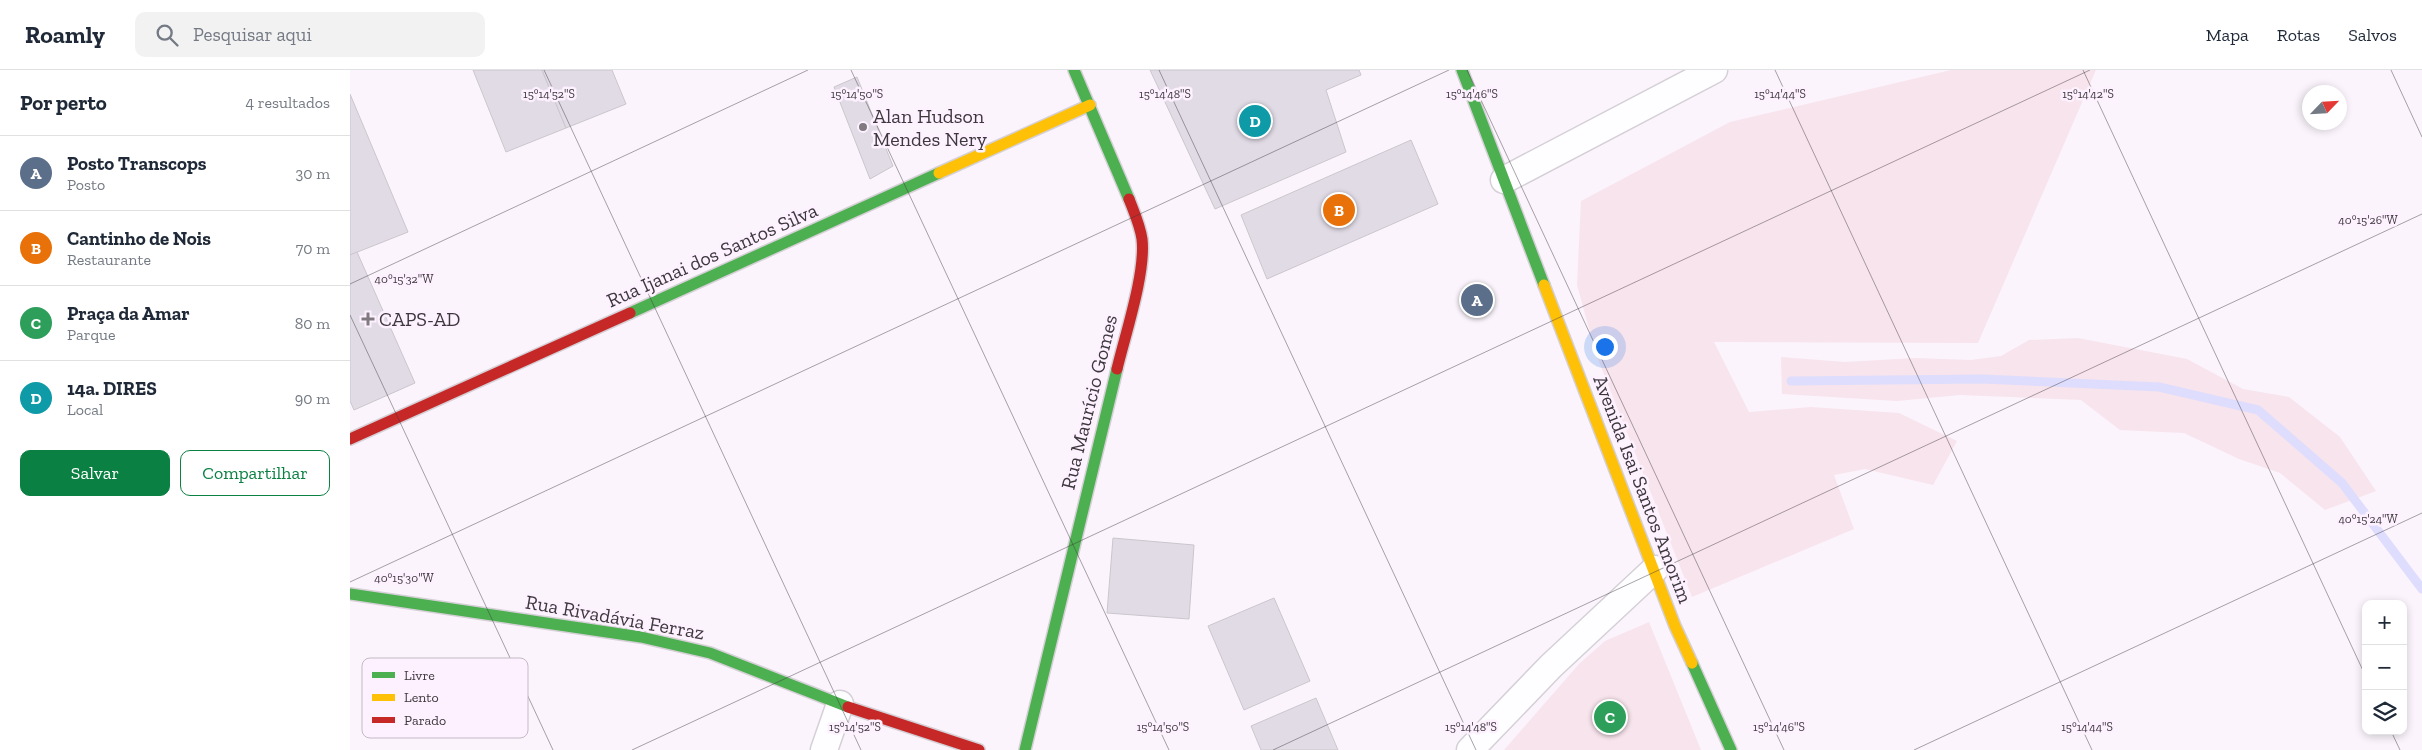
<!DOCTYPE html>
<html lang="pt">
<meta charset="utf-8">
<style>
body{margin:0;font-family:"Zilla Slab",serif;background:#f2f2f3;color:#1f2937}
.controls{position:absolute;right:15px;bottom:15px;display:grid;overflow:hidden;border-radius:10px;box-shadow:0 2px 8px #0003}
.controls button{width:45px;height:45px;display:grid;place-items:center;padding:0;border:0;border-bottom:1px solid #e0e1e3;background:#fff;color:#1f2937;font:25px sans-serif}
.compass{position:absolute;left:1952px;top:15px;width:45px;height:45px;border-radius:50%;background:#fff;box-shadow:0 2px 8px #0003;rotate:65deg}
.you{position:absolute;left:1254px;top:276px;width:18px;height:18px;margin:-12px;border:4px solid #fff;border-radius:50%;background:#1a73e8;box-shadow:0 0 0 8px #1a73e833}
.badge{display:grid;place-items:center;width:32px;height:32px;border-radius:50%;background:#0b8043;color:#fff;font-size:16px;font-weight:700}
.pin{position:absolute;translate:-50% -50%;border:2px solid #fff;box-shadow:0 1px 5px #0006}
.list{margin:0;padding:0;list-style:none}
h2{display:flex;justify-content:space-between;align-items:center;height:65px;margin:0;padding:0 20px;font-size:21px}
h2 small{font-size:16px;font-weight:400;color:#747a83}
.list li{display:grid;grid-template-columns:32px 1fr auto;gap:15px;align-items:center;box-sizing:border-box;height:75px;padding:0 20px;border-top:1px solid #e0e1e3}
.list b{display:block;font-size:19px;white-space:nowrap}
.list p{margin:0;font-size:16px;white-space:nowrap;color:#747a83}
.list em{font-size:16px;font-style:normal;color:#747a83}
.actions{display:flex;gap:10px;padding:15px 20px}
.actions a{flex:1;padding:11px 0;border:1px solid #0b8043;border-radius:10px;text-align:center;font-size:18px;color:#0b8043}
.actions .main{background:#0b8043;color:#fff}
.icon{flex:none;width:28px;height:28px;fill:none;stroke:currentColor;stroke-width:2;stroke-linecap:round;stroke-linejoin:round}
.map{position:relative;flex:none;width:2072px;height:680px;overflow:hidden}
header{display:flex;align-items:center;gap:30px;box-sizing:border-box;height:70px;padding:0 25px;background:#fff;border-bottom:1px solid #e0e1e3}
header strong{font-size:24px}
nav{display:flex;gap:28px;margin-inline-start:auto;font-size:18px}
.search{width:350px;height:45px;background:#f2f2f3;display:flex;align-items:center;gap:12px;box-sizing:border-box;padding:0 18px;border-radius:10px;color:#747a83;font-size:19px}
main{display:flex}
aside{flex:1;background:#fff}
.map>svg:first-child{display:block}
.green{fill:#f8e4ec}
.lines{fill:none;stroke-linecap:round;stroke-linejoin:round}
.stream{stroke:#deddfd;stroke-width:9}
.building{fill:#e1dbe6;stroke:#cbc6cd}
.street-casing{stroke:#d5d0d6;stroke-width:29}
.fast-casing{stroke:#d5d0d6;stroke-width:14}
.slow-casing{stroke:#d5d0d6;stroke-width:14}
.jam-casing{stroke:#d5d0d6;stroke-width:14}
.street{stroke:#fefdff;stroke-width:26}
.fast{stroke:#4caf50;stroke-width:11}
.slow{stroke:#ffc107;stroke-width:11}
.jam{stroke:#c62828;stroke-width:11}
.ticks{fill:none;stroke:#3d383d;stroke-width:1;stroke-opacity:0.45}
.poi-dot{fill:#807a80;stroke:#fdf1ff;stroke-width:2}
.labels{text-anchor:middle;dominant-baseline:central;stroke-width:5;stroke-linejoin:round;paint-order:stroke}
.poi-label{font-size:20px;fill:#3d383d;stroke:#fdf1ff;text-anchor:start}
.street-label{font-size:20px;fill:#3d383d;stroke:#fdf1ff}
.key{fill:#fdf1ff;stroke:#c3bac5;stroke-width:1}
.key-label{font-size:14px;fill:#3d383d}
.ticks-label{font-size:12px;text-anchor:middle;fill:#3d383d;stroke:#fdf1ff;stroke-width:5;stroke-linejoin:round;paint-order:stroke}
</style>
<header>
<strong>Roamly</strong>
<div class="search"><svg class="icon" aria-label="search" viewBox="0 0 24 24"><circle cx="10" cy="10" r="6"/><path d="M15 15l6 6"/></svg>Pesquisar aqui</div>
<nav><a>Mapa</a><a>Rotas</a><a>Salvos</a></nav>
</header>
<main>
<aside>
<h2>Por perto<small>4 resultados</small></h2>
<ul class="list">
<li><span class="badge" style="background:#5c6f8a">A</span><div><b>Posto Transcops</b><p>Posto</p></div><em>30 m</em></li>
<li><span class="badge" style="background:#e8710a">B</span><div><b>Cantinho de Nois</b><p>Restaurante</p></div><em>70 m</em></li>
<li><span class="badge" style="background:#2e9e5b">C</span><div><b>Praça da Amar</b><p>Parque</p></div><em>80 m</em></li>
<li><span class="badge" style="background:#0f9aa8">D</span><div><b>14a. DIRES</b><p>Local</p></div><em>90 m</em></li>
</ul>
<div class="actions"><a class="main">Salvar</a><a>Compartilhar</a></div>
</aside>
<div class="map">
<svg width="2072" height="680" viewBox="0 0 2072 680">
<rect width="100%" height="100%" fill="#fbf4fc"/>
<!-- green -->
<g class="green">
<path d="M1601,0H1746L1628,273L1364,272L1399,342L1461,337L1549,343L1607,371L1583,415L1515,399L1484,405L1504,459L1342,527L1246,284L1227,215L1231,131L1380,52Z"/>
<path d="M1728,268L1837,289L1893,319L1939,327L1990,367L2026,421L1975,440L1930,403L1889,389L1834,363L1770,360L1731,330L1610,325L1547,331L1432,324L1431,287L1495,292L1565,288L1621,290L1651,286L1679,270Z"/>
<path d="M1299,552L1351,680H1154L1229,594L1255,571Z"/>
</g>
<g class="lines">
<!-- stream -->
<path class="stream" d="M1441,311L1632,309L1809,317L1908,340L1992,413L2072,519"/>
</g>
<!-- building -->
<g class="building">
<path d="M123,0H192L216,58L156,82Z"/>
<path d="M192,0H262L276,34L216,58Z"/>
<path d="M800,0H1009L1011,5L976,20L996,82L865,139Z"/>
<path d="M507,7L543,96L520,109L484,17Z"/>
<path d="M0,24L58,162L0,185Z"/>
<path d="M1061,70L1088,134L917,209L891,145Z"/>
<path d="M7,182L65,313L4,340L0,331V185Z"/>
<path d="M763,468L844,475L839,549L757,543Z"/>
<path d="M924,528L960,611L894,640L858,556Z"/>
<path d="M966,628L988,680H911L901,656Z"/>
</g>
<g class="lines">
<defs>
<g id="street">
<path d="M1154,110L1364,0"/>
<path d="M474,680L490,634"/>
<path d="M1120,680L1201,596L1305,499"/>
</g>
<g id="fast">
<path d="M724,0L779,129"/>
<path d="M1112,0L1194,215"/>
<path d="M280,243L589,103"/>
<path d="M0,524L291,567L360,583L498,637"/>
<path d="M1342,593L1381,680"/>
<path d="M675,680L767,299"/>
</g>
<g id="slow">
<path d="M589,103L740,35"/>
<path d="M1194,215L1325,556L1342,593"/>
</g>
<g id="jam">
<path d="M767,299C775,265 796,203 792,169C790,155 784,142 779,129"/>
<path d="M0,369L280,243"/>
<path d="M498,637L629,680"/>
</g>
</defs>
<!-- street casing -->
<use href="#street" class="street-casing"/>
<!-- fast casing -->
<use href="#fast" class="fast-casing"/>
<!-- slow casing -->
<use href="#slow" class="slow-casing"/>
<!-- jam casing -->
<use href="#jam" class="jam-casing"/>
<!-- street -->
<use href="#street" class="street"/>
<!-- fast -->
<use href="#fast" class="fast"/>
<!-- slow -->
<use href="#slow" class="slow"/>
<!-- jam -->
<use href="#jam" class="jam"/>
</g>
<!-- ticks -->
<path class="ticks" d="M194,0L511,680M501,0L819,680M809,0L1126,680M1117,0L1434,680M1425,0L1742,680M1733,0L2016,607M2041,0L2072,67M0,214L458,0M0,245L203,680M0,512L1099,0M2041,661L2050,680M282,680L1740,0M923,680L2072,144M1564,680L2072,443"/>
<!-- markers -->
<g class="poi-dot">
<circle cx="513" cy="57" r="5"/>
<path d="M15.5 241.5h5v5h5v5h-5v5h-5v-5h-5v-5h5z"/>
</g>
<g class="labels">
<!-- poi labels -->
<g class="poi-label">
<text x="523" y="46">Alan Hudson<tspan x="523" dy="23">Mendes Nery</tspan></text>
<text x="29" y="249">CAPS-AD</text>
</g>
<!-- street labels -->
<g class="street-label">
<text transform="translate(362 185) rotate(-24)">Rua Ijanai dos Santos Silva</text>
<text transform="translate(739 332) rotate(-76)">Rua Maurício Gomes</text>
<text transform="translate(1293 419) rotate(69)">Avenida Isai Santos Amorim</text>
<text transform="translate(265 547) rotate(10)">Rua Rivadávia Ferraz</text>
</g>
</g>
<!-- legend -->
<rect x="12" y="588" width="166" height="80" rx="8" class="key"/>
<rect x="22" y="602" width="23" height="6" fill="#4caf50"/>
<rect x="22" y="624" width="23" height="7" fill="#ffc107"/>
<rect x="22" y="647" width="23" height="6" fill="#c62828"/>
<g class="key-label">
<text x="54" y="610">Livre</text>
<text x="54" y="632">Lento</text>
<text x="54" y="655">Parado</text>
</g>
<g class="ticks-label">
<text x="199" y="28">15°14'52"S</text>
<text x="507" y="28">15°14'50"S</text>
<text x="815" y="28">15°14'48"S</text>
<text x="1122" y="28">15°14'46"S</text>
<text x="1430" y="28">15°14'44"S</text>
<text x="1738" y="28">15°14'42"S</text>
<text x="2018" y="154">40°15'26"W</text>
<text x="54" y="213">40°15'32"W</text>
<text x="2018" y="453">40°15'24"W</text>
<text x="54" y="512">40°15'30"W</text>
<text x="1429" y="661">15°14'46"S</text>
<text x="1737" y="661">15°14'44"S</text>
<text x="505" y="661">15°14'52"S</text>
<text x="813" y="661">15°14'50"S</text>
<text x="1121" y="661">15°14'48"S</text>
</g>
</svg>
<div class="controls">
<button>+</button>
<button>−</button>
<button><svg class="icon" aria-label="layers" viewBox="0 0 24 24"><path d="M12 4l9 5-9 5-9-5zM3 14l9 5 9-5"/></svg></button>
</div>
<svg class="compass" viewBox="-18 -18 36 36"><path d="M0-13l5 13h-10z" fill="#e53935"/><path d="M0 13l5-13h-10z" fill="#747a83"/></svg>
<div class="you"></div>
<div class="pin badge" style="left:1127px;top:230px;background:#5c6f8a">A</div>
<div class="pin badge" style="left:989px;top:140px;background:#e8710a">B</div>
<div class="pin badge" style="left:1260px;top:647px;background:#2e9e5b">C</div>
<div class="pin badge" style="left:905px;top:51px;background:#0f9aa8">D</div>
</div>
</main>
